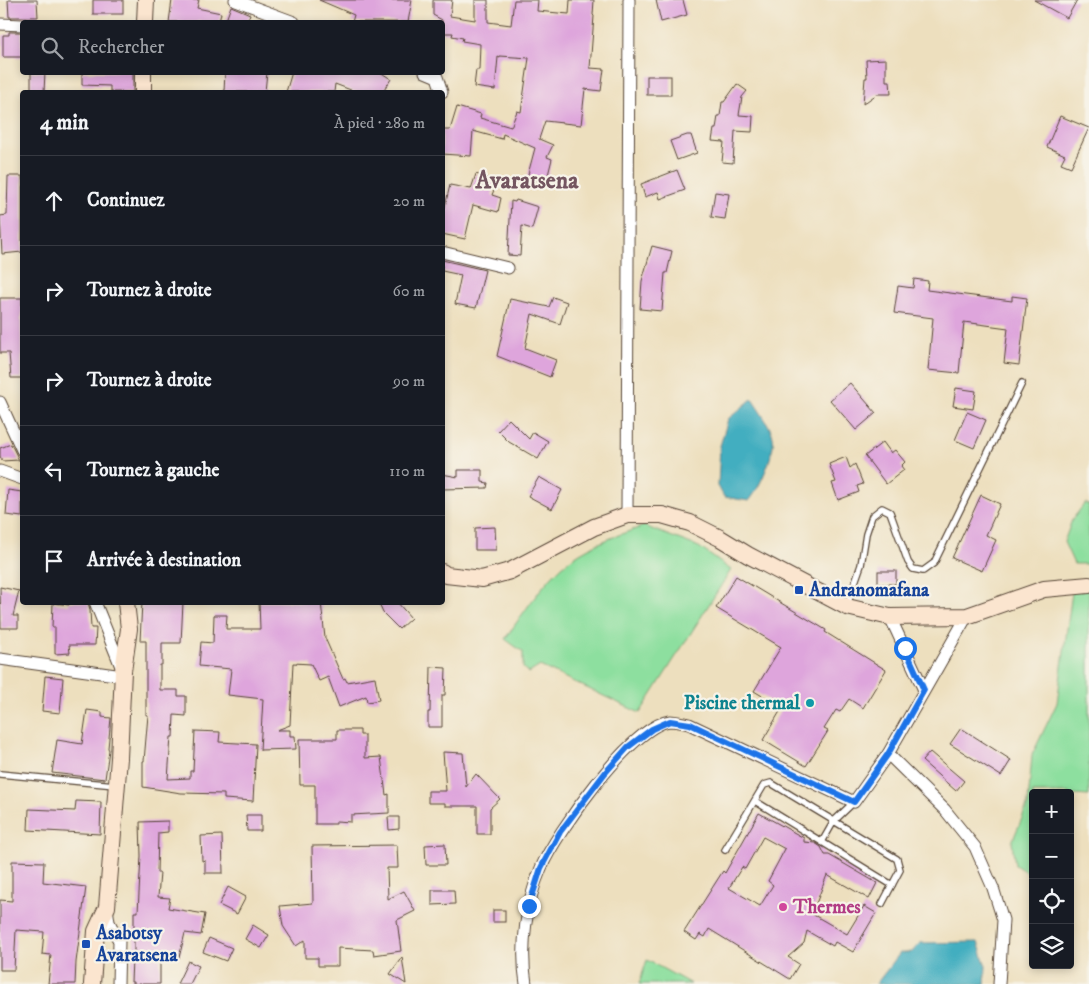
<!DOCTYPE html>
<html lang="fr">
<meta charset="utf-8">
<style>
body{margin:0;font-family:"IM FELL DW Pica",serif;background:#242831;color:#f1f3f6}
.controls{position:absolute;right:15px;bottom:15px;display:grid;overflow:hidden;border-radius:5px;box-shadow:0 2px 8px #0003}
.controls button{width:45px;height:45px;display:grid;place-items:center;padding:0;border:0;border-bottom:1px solid #363941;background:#171b24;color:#f1f3f6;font:25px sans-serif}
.stop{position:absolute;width:15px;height:15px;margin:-11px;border:4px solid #1a73e8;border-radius:50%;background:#fff}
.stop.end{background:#1a73e8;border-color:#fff;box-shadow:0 1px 5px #0008}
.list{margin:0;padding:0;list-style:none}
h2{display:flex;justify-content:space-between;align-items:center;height:65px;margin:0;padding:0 20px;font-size:21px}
h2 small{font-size:16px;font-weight:400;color:#9ea1a6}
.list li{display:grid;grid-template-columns:32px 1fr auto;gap:15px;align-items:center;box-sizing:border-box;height:90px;padding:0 20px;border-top:1px solid #363941}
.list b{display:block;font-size:19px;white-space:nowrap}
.list em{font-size:16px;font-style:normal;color:#9ea1a6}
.icon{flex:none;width:28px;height:28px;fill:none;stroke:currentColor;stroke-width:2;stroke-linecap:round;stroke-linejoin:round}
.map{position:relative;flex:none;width:1089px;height:984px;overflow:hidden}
.search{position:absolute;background:#171b24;box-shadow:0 2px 8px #0003;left:20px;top:20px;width:425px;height:55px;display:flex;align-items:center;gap:12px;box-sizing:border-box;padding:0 18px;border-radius:5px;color:#9ea1a6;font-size:19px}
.panel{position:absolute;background:#171b24;box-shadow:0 2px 8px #0003;left:20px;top:90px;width:425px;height:515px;border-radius:5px}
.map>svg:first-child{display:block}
.green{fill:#8ddf9f;stroke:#64845e}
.water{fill:#42aec0;stroke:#3e6c6f}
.building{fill:#dea5dc;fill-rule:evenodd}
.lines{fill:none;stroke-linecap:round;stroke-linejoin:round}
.lane-casing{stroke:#564536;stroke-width:8}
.street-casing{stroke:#564536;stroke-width:13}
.secondary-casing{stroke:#564536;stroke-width:18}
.lane{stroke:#fff;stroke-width:5.5}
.street{stroke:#fff;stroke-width:11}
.secondary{stroke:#fbe5cf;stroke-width:16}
.route{stroke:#1a73e8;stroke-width:6}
.transit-dot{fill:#1a4fb4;stroke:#f7f3e8;stroke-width:2}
.culture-dot{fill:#0f9aa8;stroke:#f7f3e8;stroke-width:2}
.hotel-dot{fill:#d1479c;stroke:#f7f3e8;stroke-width:2}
.labels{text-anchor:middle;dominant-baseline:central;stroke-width:4.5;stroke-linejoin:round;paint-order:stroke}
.transit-label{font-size:19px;font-weight:bold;fill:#164399;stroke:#f7f3e8;text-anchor:start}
.culture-label{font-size:19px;font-weight:bold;fill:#0d838f;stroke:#f7f3e8;text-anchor:end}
.hotel-label{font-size:19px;font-weight:bold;fill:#b23c85;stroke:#f7f3e8;text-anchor:start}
.district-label{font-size:24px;font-weight:bold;fill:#745560;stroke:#f7f3e8}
</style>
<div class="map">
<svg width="1089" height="984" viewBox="0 0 1089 984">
<rect width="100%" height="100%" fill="#f7f3e8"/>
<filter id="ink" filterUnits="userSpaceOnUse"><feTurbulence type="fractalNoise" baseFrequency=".02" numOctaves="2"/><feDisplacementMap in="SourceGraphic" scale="10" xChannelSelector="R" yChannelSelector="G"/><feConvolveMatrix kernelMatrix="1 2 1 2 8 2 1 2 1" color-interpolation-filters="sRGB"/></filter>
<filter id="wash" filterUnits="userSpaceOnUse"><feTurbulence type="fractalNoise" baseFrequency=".0096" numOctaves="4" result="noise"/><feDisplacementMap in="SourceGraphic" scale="20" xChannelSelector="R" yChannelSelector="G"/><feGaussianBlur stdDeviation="1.12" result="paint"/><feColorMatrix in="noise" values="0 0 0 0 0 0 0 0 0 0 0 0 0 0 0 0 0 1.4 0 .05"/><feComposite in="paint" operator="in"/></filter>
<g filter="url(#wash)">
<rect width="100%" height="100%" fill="#eddfbe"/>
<!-- green -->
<g class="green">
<path d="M1085,503L1089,505V564H1074L1064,542L1072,520Z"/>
<path d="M644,526L699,547L731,570L640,713L540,666L529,673L523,668V652L505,639C523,614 547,576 571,559C593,543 619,535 644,526Z"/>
<path d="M1073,585H1089V796L1074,795L1070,801V793H1033V864L1028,873L1015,865L1012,842L1028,804L1032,755L1057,703Z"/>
<path d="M647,960L691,984H639Z"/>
</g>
<!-- water -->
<g class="water">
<path d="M752,399C758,409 771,426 773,437C776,451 759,490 749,501L724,497L718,486L720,446L728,419Z"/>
<path d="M978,942L986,966L985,984H876L900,953L912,952L920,943Z"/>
</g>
<g id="blocks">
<!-- building -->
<g class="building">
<path d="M8,0H37L38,17H9Z"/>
<rect x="93" y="0" width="30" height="14"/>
<path d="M172,0H199L197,8L221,13L219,22L198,21L197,22H169Z"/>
<path d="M319,0H412L408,22H352L354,15Z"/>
<path d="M433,0H452L450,16L475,20V0H488V22L511,25L514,0H538L537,11L569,14L570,0H594L593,15L594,16L590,68L604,69L601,91L585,89L581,125L545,121L539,139L553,145L547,157L552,159L546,183L527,178L535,148L503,134L502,139L473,131L471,156L442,154V130H450L457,107L481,114L480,118L511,127L517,111L521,112L529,58L500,56V58L498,57L495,90L474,87L476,70H479L480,44L462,41L463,38L452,36L453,33H442V20L433,15Z"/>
<path d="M656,0H683L687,15L661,22Z"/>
<path d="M1034,0H1077L1067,18Z"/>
<path d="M231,6L250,14L247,22H232L226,20Z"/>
<path d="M9,32H22V57H3V35H9Z"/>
<path d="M886,59V81H890L891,94H877L863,104L865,78H867L866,60Z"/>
<path d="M31,72H45L44,92H31Z"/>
<path d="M82,72H133V92H110V86L82,85Z"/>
<path d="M225,72H267L265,92H224Z"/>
<path d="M292,72H380L391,79L383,92H356L335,84L334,92H286Z"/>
<rect x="647" y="76" width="24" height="19"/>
<path d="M737,84L747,91L742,97L739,115L753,116L752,132L735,131L733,163L722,162L724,142L712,141L714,129H716L718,116H720L722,102H724Z"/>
<path d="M1060,116L1089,128L1071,167L1061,163L1065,155L1047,147Z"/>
<path d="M687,135H691L697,153L677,160L670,141Z"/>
<path d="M677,170L685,190L660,199L658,192L645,197L641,184Z"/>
<path d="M476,174L497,182L492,195L501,198L498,212L473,205L465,239L442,234V219L450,185L471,189Z"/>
<path d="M8,176H22V252L2,254L0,216L7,215Z"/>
<path d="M715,192L729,194L725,219L711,217Z"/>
<path d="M516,200L538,207L532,229L522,226L520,256L508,255L511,201L515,202Z"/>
<path d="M652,246L672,251L667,273H665L662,311L640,309L642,281Z"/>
<path d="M442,260L485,270L476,308L455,304L461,275L442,271Z"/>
<path d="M914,279L928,281L927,290L1012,301V296L1027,298L1019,365L1004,363L1008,328L964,322L959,373L928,370L933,318L894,313L898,286L913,288Z"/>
<path d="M553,297L567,302L560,324L532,314L525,348L556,360L550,377L497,356L510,299L549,307Z"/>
<path d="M0,298H22V317H21L22,378H11L9,353H0Z"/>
<path d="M850,383L876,413L856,430L830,400Z"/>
<path d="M956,388L976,391L973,409L953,406Z"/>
<path d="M967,412L986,420L974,448L955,440Z"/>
<path d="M509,419L529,439L533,432L548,441L538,459L509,442L498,431Z"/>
<path d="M883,442L891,453L895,450L905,462L901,466L904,470L886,484L865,456Z"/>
<path d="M11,444L19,460L2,461L0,456V448Z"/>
<path d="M846,457L850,468L855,464L863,484L857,486L859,492L838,500L832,483L836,482L829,464Z"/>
<path d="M458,470H482V482L488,483L487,488L442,489V474L458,477Z"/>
<path d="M539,477L562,490L552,509L528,496Z"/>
<path d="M8,490L22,492V517L6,515Z"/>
<path d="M981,495L1000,504L986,535L996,540L982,571L952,558Z"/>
<path d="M495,527L496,550H475V528Z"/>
<rect x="878" y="571" width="18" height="13"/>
<path d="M736,576L826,630L825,632L886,670L863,708L849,699L840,712L836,710L824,729L828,731L806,766L763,740L782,708L754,691L781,647L716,608Z"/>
<path d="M0,587L19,591L13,616H18V628H1Z"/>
<path d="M69,602H88L90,610L91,628H96L95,645H69L70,653L55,654V627H52L53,603L69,605Z"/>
<path d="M142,602H183L181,643H162V665H160V690H178V696H186V716L174,715L173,737H171L168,779L190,778V771H193L195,731L220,732L219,742L256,744L253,801L224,799V794L181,793L143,787V761H144L148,715H146V641H140Z"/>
<path d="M259,602H321L325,638L343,679L345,678L347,682L375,677L379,700L367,702L366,696L339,707L328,677L319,681L311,664L293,663L290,725L277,730H290V736H295L296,749L260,750L263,699L228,695L231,669L199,666L201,642L213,643L214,615H227L226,629H260Z"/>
<path d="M378,602H397L411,618L399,629L383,613Z"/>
<path d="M431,667L446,668L445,695H442V727H428V712H430Z"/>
<path d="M45,676L63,678L60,713L42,711Z"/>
<path d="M87,710L102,712V717L111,718L108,748L109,750L105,779L52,773L57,740L82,744Z"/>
<path d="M961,728L1011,760L1001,776L950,744Z"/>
<path d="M337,730H360V735H365V758L381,757L386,795L389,794V813L351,815V822L336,821V824H315V785H300L299,739H337Z"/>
<path d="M443,752L463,753L466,787L476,774L500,799L490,808V834H477V806H445V803H428V791H446Z"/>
<path d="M930,752L964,781L956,791L922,761Z"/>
<path d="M76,801L101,802L100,834L28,830L29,809L75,811Z"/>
<path d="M759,813L804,838V842L815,843L821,847L825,855H829L877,883L869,899L827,875L812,914L847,934L864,906L876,913L853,952L835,942L833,946L807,931L804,943L788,957L799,964L790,979L709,929L705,937L700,934L696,940L684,932L723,871L725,873ZM763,837L785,849L768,881L773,885L760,906L729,888L742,867L745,869Z"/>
<path d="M246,815H261V831H247Z"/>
<path d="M388,817H399V829L389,830Z"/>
<path d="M168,821V832L158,833L157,873H160L158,897L170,898L168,908L205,914L201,935L185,933L179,958L160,954V984H134V982H131L132,959H134V912H138L141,856L140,822Z"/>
<path d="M222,835L223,873H205V860L202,861L201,836Z"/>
<path d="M445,844L446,865H426L425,845Z"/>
<path d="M397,845L398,868H387L388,899L404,891L415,911L397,920L401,951L374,955L373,950L338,948V966H318V958H305V940L296,946L283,926L280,906L313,903L312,846Z"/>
<path d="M12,861L44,862L43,882L86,887L76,962L75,984H48L51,955L42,954L44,932L16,930L14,970H0V900L12,901Z"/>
<path d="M228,887L246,897L237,914L219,905Z"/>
<path d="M432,890H454L455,904L432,905Z"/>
<rect x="493" y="910" width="12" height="12"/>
<path d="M253,925L269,935L261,948L245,939Z"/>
<path d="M209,938L232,948L226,961L203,952Z"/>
<path d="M402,957L406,984L390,974Z"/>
<path d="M188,961L199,966L190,984H177Z"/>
</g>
</g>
</g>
<g filter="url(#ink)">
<use href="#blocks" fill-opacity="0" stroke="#564536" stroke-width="1"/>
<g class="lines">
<defs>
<g id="lane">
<path d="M847,605L861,565L866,534L872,516L882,508L890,512L908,562L913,569L923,571L934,563L1022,383"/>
<path d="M0,774L115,785"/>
<path d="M755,801L892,885"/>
<path d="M822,842L834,821L854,802"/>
<path d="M725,850L764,785L771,783L897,859L900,870L882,904"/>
</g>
<g id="street">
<path d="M235,0L294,22"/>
<path d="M0,24L22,25"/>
<path d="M425,72L437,77L442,92"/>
<path d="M442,252L508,268"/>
<path d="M0,402L22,450"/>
<path d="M0,471L22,479"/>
<path d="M627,515L629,0"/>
<path d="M95,602L122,669"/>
<path d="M890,617L924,690"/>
<path d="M0,659L123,676"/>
<path d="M888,754L945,810L975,847L993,888L1003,920L999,984"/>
<path d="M107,908L109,922L119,941L118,984"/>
<path d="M526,984C520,947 526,903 541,868C556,833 632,725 670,721C676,721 684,723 689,724L854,802L888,754L967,616"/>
</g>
<g id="secondary">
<path d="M145,22L146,0"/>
<path d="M143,92V72"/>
<path d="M442,572L446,575L482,579L510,571L594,527L627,515H662L690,523L720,538L748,555L847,607L890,617L967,616L1044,589L1089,585"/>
<path d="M92,984L96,931L107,907L119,758L123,671L129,629L126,602"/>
</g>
</defs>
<!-- lane casing -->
<use href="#lane" class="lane-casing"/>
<!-- street casing -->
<use href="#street" class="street-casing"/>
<!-- secondary casing -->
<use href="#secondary" class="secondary-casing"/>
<!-- lane -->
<use href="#lane" class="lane"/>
<!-- street -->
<use href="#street" class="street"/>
<!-- secondary -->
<use href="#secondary" class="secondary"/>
</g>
</g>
<g class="lines" filter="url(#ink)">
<!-- route -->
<path class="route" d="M529,906L541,868L560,832L605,773L628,747L652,729L670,721L690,724L854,802L888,754L924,690L905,648"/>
</g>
<!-- markers -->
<g class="transit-dot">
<rect x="794" y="585" width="10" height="10" rx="2.5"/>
<rect x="81" y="939" width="10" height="10" rx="2.5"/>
</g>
<circle class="culture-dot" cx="810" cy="703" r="5"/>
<circle class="hotel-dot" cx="783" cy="907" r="5"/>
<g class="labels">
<!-- transit labels -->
<g class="transit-label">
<text x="809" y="590">Andranomafana</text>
<text x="96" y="933">Asabotsy<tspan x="96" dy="22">Avaratsena</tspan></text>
</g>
<!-- culture labels -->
<g class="culture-label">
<text x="800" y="703">Piscine thermal</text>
</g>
<!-- hotel labels -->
<g class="hotel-label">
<text x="793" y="907">Thermes</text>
</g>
<!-- district labels -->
<g class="district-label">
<text x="527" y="181">Avaratsena</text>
</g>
</g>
</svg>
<div class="controls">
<button>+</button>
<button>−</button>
<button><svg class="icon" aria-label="locate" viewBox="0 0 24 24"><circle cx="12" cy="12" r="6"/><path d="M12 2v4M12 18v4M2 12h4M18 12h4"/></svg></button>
<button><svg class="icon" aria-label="layers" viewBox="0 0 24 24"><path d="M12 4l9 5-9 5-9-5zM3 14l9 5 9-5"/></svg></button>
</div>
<div class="stop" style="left:905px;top:648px"></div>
<div class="stop end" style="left:529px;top:906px"></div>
<div class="search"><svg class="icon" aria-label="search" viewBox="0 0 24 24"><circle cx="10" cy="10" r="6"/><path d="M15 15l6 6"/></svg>Rechercher</div>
<section class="panel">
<h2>4 min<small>À pied · 280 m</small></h2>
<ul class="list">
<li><svg class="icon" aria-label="ahead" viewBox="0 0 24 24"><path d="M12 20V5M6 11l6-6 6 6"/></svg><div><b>Continuez</b></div><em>20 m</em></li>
<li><svg class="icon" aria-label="right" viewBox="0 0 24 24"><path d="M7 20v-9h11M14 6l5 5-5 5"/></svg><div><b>Tournez à droite</b></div><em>60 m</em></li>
<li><svg class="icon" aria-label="right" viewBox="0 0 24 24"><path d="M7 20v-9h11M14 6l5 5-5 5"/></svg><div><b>Tournez à droite</b></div><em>90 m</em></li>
<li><svg class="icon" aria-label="left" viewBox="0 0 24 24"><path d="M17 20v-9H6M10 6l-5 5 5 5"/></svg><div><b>Tournez à gauche</b></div><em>110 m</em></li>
<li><svg class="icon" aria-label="arrive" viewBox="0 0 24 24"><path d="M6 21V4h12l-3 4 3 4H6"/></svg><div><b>Arrivée à destination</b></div></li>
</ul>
</section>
</div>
